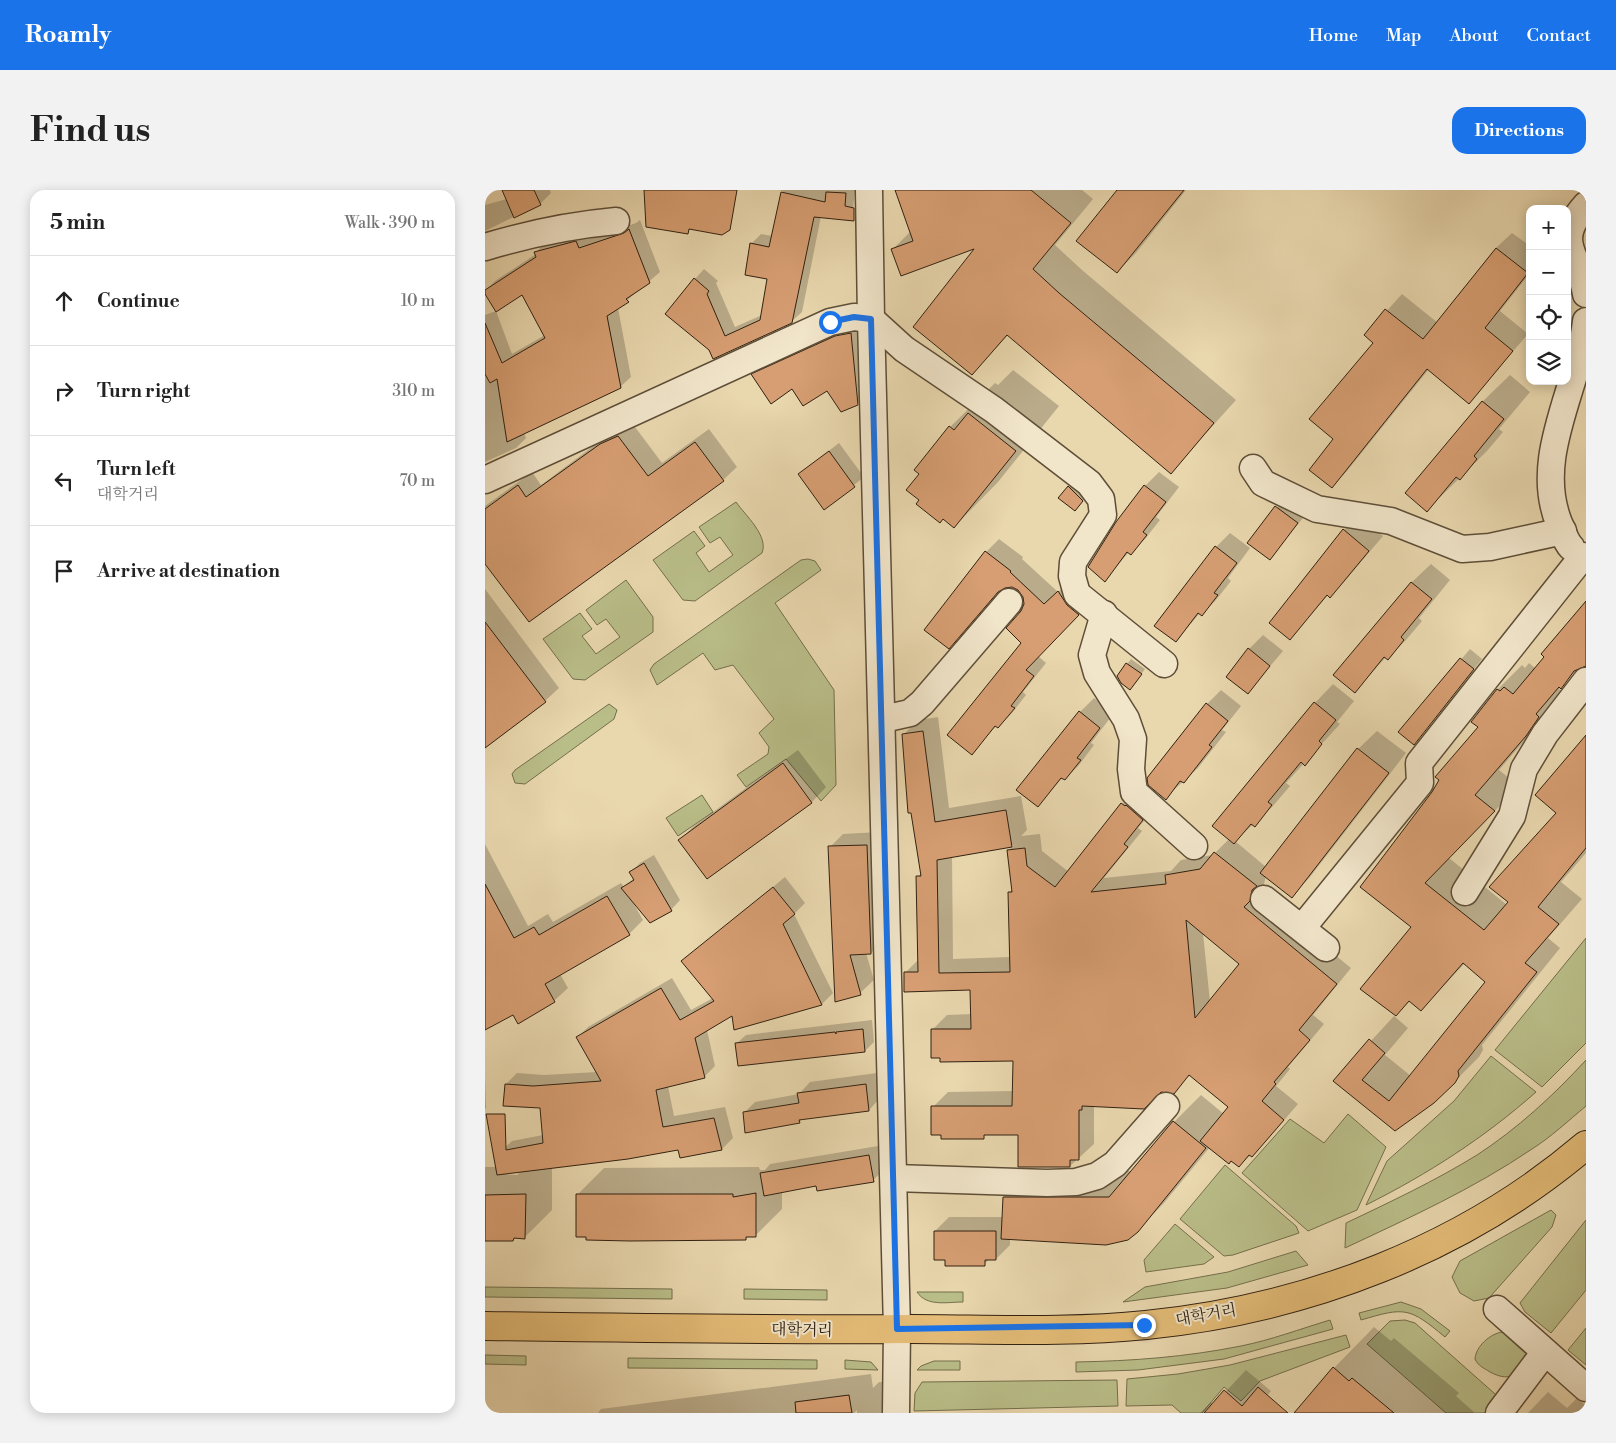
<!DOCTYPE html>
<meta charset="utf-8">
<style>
body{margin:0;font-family:"Libre Bodoni","Noto Serif KR",serif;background:#f2f2f2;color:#222}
.controls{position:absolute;right:15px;top:15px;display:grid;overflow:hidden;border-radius:10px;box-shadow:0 2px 12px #0003}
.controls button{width:45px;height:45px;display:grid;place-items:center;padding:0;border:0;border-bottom:1px solid #e0e0e0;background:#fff;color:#222;font:25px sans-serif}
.stop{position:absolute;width:15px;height:15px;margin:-11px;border:4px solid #1a73e8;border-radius:50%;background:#fff}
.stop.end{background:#1a73e8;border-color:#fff;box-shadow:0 1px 5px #0008}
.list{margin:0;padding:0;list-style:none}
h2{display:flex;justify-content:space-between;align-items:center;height:65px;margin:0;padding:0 20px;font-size:21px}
h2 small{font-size:16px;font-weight:400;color:#767676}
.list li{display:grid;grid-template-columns:32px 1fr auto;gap:15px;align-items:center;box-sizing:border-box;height:90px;padding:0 20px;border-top:1px solid #e0e0e0}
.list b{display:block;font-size:19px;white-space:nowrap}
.list p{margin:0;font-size:16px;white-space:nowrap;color:#767676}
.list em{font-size:16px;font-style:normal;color:#767676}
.icon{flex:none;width:28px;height:28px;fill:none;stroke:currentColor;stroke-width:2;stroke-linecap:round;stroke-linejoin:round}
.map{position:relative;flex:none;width:1101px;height:1223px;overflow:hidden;border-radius:15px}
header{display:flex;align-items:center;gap:30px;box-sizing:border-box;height:70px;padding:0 25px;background:#1a73e8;color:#fff}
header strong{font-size:24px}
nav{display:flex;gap:28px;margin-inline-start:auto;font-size:18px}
.intro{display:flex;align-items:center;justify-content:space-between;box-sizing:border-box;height:120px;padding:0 30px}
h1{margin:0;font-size:35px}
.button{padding:12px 22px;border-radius:15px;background:#1a73e8;color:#fff;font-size:18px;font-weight:700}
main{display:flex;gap:30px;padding:0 30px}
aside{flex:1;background:#fff;border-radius:15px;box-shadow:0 2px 12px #0003}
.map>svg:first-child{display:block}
.green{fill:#b9bd88;stroke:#746f4c}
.shadow{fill:#0003;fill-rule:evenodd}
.building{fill:#d69e72;stroke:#302111;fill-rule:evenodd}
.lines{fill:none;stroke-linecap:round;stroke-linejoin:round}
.minor-casing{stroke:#5e4e38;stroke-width:29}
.primary-casing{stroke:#302111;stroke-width:30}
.minor{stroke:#f1e5ca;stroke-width:26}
.primary{stroke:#e4bc77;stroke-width:28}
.route{stroke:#1a73e8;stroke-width:6}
.labels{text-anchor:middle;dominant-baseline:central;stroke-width:4;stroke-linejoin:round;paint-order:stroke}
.street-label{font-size:16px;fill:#302111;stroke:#f1e5ca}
</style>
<header>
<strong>Roamly</strong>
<nav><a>Home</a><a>Map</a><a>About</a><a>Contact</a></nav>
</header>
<div class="intro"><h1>Find us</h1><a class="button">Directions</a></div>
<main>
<aside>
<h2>5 min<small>Walk · 390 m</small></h2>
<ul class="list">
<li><svg class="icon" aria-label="ahead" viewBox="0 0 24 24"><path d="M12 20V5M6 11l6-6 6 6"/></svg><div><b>Continue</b></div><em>10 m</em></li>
<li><svg class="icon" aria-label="right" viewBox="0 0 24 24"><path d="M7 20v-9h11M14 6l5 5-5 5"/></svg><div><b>Turn right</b></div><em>310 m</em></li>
<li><svg class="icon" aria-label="left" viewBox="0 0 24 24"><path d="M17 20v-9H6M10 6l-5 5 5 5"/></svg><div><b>Turn left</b><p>대학거리</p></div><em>70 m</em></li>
<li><svg class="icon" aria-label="arrive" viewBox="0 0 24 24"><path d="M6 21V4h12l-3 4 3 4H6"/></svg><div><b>Arrive at destination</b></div></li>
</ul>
</aside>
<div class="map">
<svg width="1101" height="1223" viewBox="0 0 1101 1223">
<rect width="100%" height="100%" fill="#e9d7ae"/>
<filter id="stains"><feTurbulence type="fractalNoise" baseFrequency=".004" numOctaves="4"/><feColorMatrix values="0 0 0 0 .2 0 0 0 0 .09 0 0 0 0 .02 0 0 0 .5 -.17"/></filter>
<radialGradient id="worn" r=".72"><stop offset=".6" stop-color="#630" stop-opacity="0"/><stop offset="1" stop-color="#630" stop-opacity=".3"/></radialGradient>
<!-- green -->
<g class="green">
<path d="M251,312C260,325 284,346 277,363L210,411L198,410L168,370L209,341L220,356L211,363L224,382L248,365L235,347L225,353L214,337Z"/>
<path d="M323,369L330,371L336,380L290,413L349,500L351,595L336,611L301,569L261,597L252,585L283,564L284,557L274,543L289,529L248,475L230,480L218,463L172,495L165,480L169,474L316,370Z"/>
<path d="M141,390L168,427V442L100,490L88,489L58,449L95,423L107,439L97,446L111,464L135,447L121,429L112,435L101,420Z"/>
<path d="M124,514L132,520L129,529L40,594L30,593L27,584L30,580Z"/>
<path d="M217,605L228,622L193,646L181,628Z"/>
<path d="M1101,748V853L1057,897L1010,860Z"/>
<path d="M1006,866L1051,902C999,948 943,984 881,1015L902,971L969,911Z"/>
<path d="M1101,870V916C1083,931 1066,947 1047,959C988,999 924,1028 860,1058L861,1033C905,1012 950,991 992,965C1032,939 1069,905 1101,870Z"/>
<path d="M863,924L901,957L872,1020L823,1041L757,983L805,929L839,953Z"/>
<path d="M740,975L811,1036L814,1043L748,1065L739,1066L695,1029Z"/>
<path d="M1066,1020L1071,1025L1067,1037L1004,1108L989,1111L975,1103L967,1087L975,1071Z"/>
<path d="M1101,1030V1100L1066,1143L1040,1122L1035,1113Z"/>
<path d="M690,1034L729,1067L719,1074L661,1082L659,1070Z"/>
<path d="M811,1061L823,1075L742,1098L638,1112L660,1097L743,1082Z"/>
<path d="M0,1097L187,1099V1109L0,1107Z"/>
<path d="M259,1099L342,1100V1110L259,1109Z"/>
<path d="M432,1102H478V1112C462,1112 442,1117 432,1102Z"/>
<path d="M916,1112L936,1119L965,1141L960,1147C924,1117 920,1117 876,1130L874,1123Z"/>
<path d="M845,1130L848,1139L739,1169L653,1180L591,1182V1172C647,1171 701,1167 756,1156C786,1150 815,1139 845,1130Z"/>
<path d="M920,1130L930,1133L1018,1211L1007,1223H961L882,1154L905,1131Z"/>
<path d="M1101,1138V1175L1083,1160Z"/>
<path d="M1017,1142L1023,1144L1044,1164C1032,1182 1028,1194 1005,1182C999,1178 993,1176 990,1169C991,1156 1005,1144 1017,1142Z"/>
<path d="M861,1145L865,1157L775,1191L756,1211L739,1197L717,1223H696L687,1215L641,1216L642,1189L693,1184L745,1175Z"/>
<path d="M0,1165L41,1166V1175L0,1174Z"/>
<path d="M143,1168L332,1170V1179L143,1178Z"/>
<path d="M360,1170L386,1172L393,1180L360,1179Z"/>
<path d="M449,1171H475V1180H432L436,1176Z"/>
<path d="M632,1190L633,1216L429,1221L430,1203L437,1192Z"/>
</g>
<!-- shadow -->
<g class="shadow">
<path d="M18,0H65L66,3L55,14L0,41V15L22,9Z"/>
<path d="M293,0H370L368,19L336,26L317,122L306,132L228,167L210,89L219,79L233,91L231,93L250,137L277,125L284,88L266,54L276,44L288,46L298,1Z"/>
<path d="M411,0H597L608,9L570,55L597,80L751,210L686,282L524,144L487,184L493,57L408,59L426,41Z"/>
<path d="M633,0H701L651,63L632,82Z"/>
<path d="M155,30L175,82L133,118L146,187L135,197L39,243L41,248L31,258L0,272V125L11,121L27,164L60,145L38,103L0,101L10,91L51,64V62L61,52L101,42L104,49L151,33Z"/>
<path d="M1027,43L1045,56V83L1015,121L1043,144L984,212L944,179L862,281L847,297L850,249L890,153L880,145L917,104L953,133L1011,58Z"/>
<path d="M378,131L385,201L372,214L342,199L308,198L268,185L280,173Z"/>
<path d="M528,180L574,216L513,292L469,337L435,310L436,284L465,237L510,193L513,195Z"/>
<path d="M1025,185L1045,202L1014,239L1018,242L1002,261L942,320L921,303L998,211Z"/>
<path d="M147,233L177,273L224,239L252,277L238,290L0,372V316L47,282L56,295L130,240Z"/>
<path d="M354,253L379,287L339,319L314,284Z"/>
<path d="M674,282L694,297L671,327L675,330L660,349L644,362L620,390L660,296Z"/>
<path d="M588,293L602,306L594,315L574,308Z"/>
<path d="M801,307L822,323L785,368L764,352Z"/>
<path d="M873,326L898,346L859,392L845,406L843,405L805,449L859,340Z"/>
<path d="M745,343L765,358L743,388L746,391L731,410L717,424L715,423L691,451L670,435L731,357Z"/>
<path d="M514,349L538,367L537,369L573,402L586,389L606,411L553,466L561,473L538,502L541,505L526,524L513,537L512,535L487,563L538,453L523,438L540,415L539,407L535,400L527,396L516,398L476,445L441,440L501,362Z"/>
<path d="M946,374L965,390L934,428L937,431L921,450L903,468L901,467L870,501L850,485L927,392Z"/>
<path d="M0,399L74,498L60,511L0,557Z"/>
<path d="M1101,413V475L1095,476L1074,499L1078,502L1066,520L1014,580L1034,596L964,668L1022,715L1025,712L1006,697L1073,623L1101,547V663L1076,692L1097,709L1063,748L1075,758L997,855L998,860L994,867L949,912L910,940L850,890L909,826L923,838L900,865L926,886L1002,792L980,773L936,820L925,811L911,825L927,737L948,603L995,537L988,531L1013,499L1037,475L1040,478L1044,473L1051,479Z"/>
<path d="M778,445L798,461L763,502L764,459Z"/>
<path d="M985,459L997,469L929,554L915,542Z"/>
<path d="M646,469L660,479L649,494L633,486Z"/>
<path d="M848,494L869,511L852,532L855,534L801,593L805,596L788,616L750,651L781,677L873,559L892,541L921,563L825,687L807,706L781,686L779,694L773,702L866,778L828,825L839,834L803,877L805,879L791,896L813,914L782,950L754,976L725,957L679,1013L652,1041L525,1049V1055L511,1069H505L499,1074L462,1069L450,1041L464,1027H518L519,1007L546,980L648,981L689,932L716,905L739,924L745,917L706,884L688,902L675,901L609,915V954L585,976L534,944H502L498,947L457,944L448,917L463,902L529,901V870L447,840L462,825L487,824L486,799L420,783L434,769L433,687L436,683L418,545L433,530L453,527L464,618L536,606L542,640L536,646L555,644L557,661L584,682L637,614L652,599L672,615L653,638L657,641L619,688L686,681L696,670L728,665L744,649L830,513ZM529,655L523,661L528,699L524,703L525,767L468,769L467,666ZM718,743L756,774L725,812Z"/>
<path d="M736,500L756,516L737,540L741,542L713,578L680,608L722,514Z"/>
<path d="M609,508L629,523L606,553L609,555L594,575L580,589L578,587L553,615L595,522Z"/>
<path d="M313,560L341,597L327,612L222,688L195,650L209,636Z"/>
<path d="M395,642L399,750L386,763H381L389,790L375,803L351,810L345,657L358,644Z"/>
<path d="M0,654L43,736L63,724L68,732L136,693L139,697L149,688L146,682L155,673L169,665L195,710L186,720L146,709L158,730L144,744L75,784L83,798L69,811L29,823L0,838Z"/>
<path d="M300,687L320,713L309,724L348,803L337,814L250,838L248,824L222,840L230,876L219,887L183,896L189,926L240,917L248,948L237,959L194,958L67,977V1020L40,1047H31L28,1050H0V977H14L15,962L27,951L58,945L56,917L21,894L32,883L59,885L112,882L92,848L103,837L187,788L206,820L228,808L198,771ZM37,980L32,985L17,984Z"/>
<path d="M387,830L389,852L380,861L251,854L261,845Z"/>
<path d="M392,883L395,908L384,920L318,928L314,932L259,923L270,912L314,904L325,892Z"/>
<path d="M0,888L1,918L0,919Z"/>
<path d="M393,956L398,981L388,990L332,995L297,1001V1019L270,1046H263L260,1049L92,1005L119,978L274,977L275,980H280L285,974Z"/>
<path d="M889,1137L906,1151L909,1148L974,1203L971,1206L989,1222L988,1223H810L849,1178Z"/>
<path d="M761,1180L786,1201L767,1223H715L726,1212L728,1215Z"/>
<path d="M386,1184L388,1198L394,1192H417L418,1223H372V1220L369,1223H113L116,1219Z"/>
<path d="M1063,1202L1082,1218L1092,1208L1101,1216V1223H1043Z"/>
</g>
<!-- building -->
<g class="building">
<path d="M17,0H49L56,15L29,28Z"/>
<path d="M159,0H252L245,40L237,45L204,39L203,44L161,37Z"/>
<path d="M410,0H546L586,33L548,79L574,103L729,233L686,284L522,145L487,185L428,137L489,59L416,86L406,59L428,51Z"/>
<path d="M632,0H699L632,83L591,51Z"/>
<path d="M296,2L340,12L341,2L361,3L360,16L369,18V31L329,27L307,133L228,169L224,160L180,124L209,88L224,101L222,104L240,146L275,130L282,89L260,85L265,53L284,57Z"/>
<path d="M144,39L165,93L141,109L144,112L122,126L136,198L22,252L12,189L5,193L0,184V133L17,173L60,148L37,105L11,122L0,104V100L51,67L49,62L91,51L94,58L139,43Z"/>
<path d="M1011,58L1043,83L1000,138L1028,161L984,214L942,179L847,298L824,280L848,249L824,229L888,153L879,145L900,119L938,149Z"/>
<path d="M366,143L373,215L356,222L342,201L318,216L307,199L286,214L266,184L350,146Z"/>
<path d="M997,211L1019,229L989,266L992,269L975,290L971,287L942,322L920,303Z"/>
<path d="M483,223L531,261L469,338L458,329L455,333L431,314L434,310L421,300L434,284L429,280L464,236L469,240Z"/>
<path d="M133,246L163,286L210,252L239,291L44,432L0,374V319L33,295L41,307L115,254Z"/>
<path d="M344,261L370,297L339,320L313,284Z"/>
<path d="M659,295L681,312L658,342L662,345L646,365L642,362L620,392L603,377L631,332Z"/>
<path d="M583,296L598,311L590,321L573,308Z"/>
<path d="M790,316L813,333L785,370L762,353Z"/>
<path d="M858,339L884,361L845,408L842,405L805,450L784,433Z"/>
<path d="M730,356L752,373L729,403L733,405L717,426L713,423L691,452L669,436Z"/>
<path d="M500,361L526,381L525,382L559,414L573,401L582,415L594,425L541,480L549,486L526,516L530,518L513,538L510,536L487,565L462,545L536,453L521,438L536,421L539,414L538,407L533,400L527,397L520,398L513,402L464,459L439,440Z"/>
<path d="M926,392L947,409L916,447L919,450L903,470L899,467L870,503L848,485Z"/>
<path d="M1101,411V476L1089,481L1076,499L1074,497L1051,524L1054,527L1041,546L990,605L1010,621L940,693L999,740L1023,712L1004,697L1071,623L1050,605L1101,545V658L1053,717L1074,734L1040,773L1052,782L973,881L974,886L970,893L949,913L910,941L848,891L884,849L900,863L877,890L904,911L1000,792L978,773L936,821L924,811L911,826L875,799L926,737L875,697L947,602L954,590L950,587L993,537L986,532L1012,499L1015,501L1019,497L1028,504L1059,467L1056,464Z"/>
<path d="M0,432L61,512L0,558Z"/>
<path d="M763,458L785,476L763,504L741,487Z"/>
<path d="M975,468L989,479L929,555L913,542Z"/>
<path d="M641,473L657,484L645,500L636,493L632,486Z"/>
<path d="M829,512L851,530L834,551L837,554L820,576L816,572L783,612L787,615L770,637L766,634L749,654L727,636Z"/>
<path d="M721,513L743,531L724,555L727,557L699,593L695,591L681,610L663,595L662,588Z"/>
<path d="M594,521L615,538L592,568L596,570L580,590L576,588L553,617L531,600Z"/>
<path d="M438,541L450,632L521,620L527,657L452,670L454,783L525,782L523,702H527L522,660L540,658L542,676L570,697L636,613L640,616L641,615L658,630L639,654L643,657L606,702L681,694L680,685L715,679L729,662L772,696L767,700L765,711L759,717L852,794L814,840L825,850L789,892L791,894L777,911L799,930L767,967L764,965L754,977L746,971L744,974L715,951L743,917L704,885L689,904L676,902L659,919L597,916V920H594V970H585V977H533V945H499V949H456V945H446V916H527L528,871L455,872V868H446V839H486L485,800L419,802V782H433L431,686H436L426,623H423L417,544ZM701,730L754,774L710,828Z"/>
<path d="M872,558L904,583L807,708L775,683Z"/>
<path d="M298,573L327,613L222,689L193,650Z"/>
<path d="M382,655L386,764L365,765L376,805L350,812L343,656Z"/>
<path d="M159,673L187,721L165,733L136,698L149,690L144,682Z"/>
<path d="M0,694L29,748L49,737L54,745L122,706L145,745L60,794L70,812L33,834L28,825L0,840Z"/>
<path d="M288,697L310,724L298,734L337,815L249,840L247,826L210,848L220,888L171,900L178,937L229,928L237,960L195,968L193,960L143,969L12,985L1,924H20L21,960L58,953L55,918L18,916L20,894L48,896L116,891L91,847L176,798L195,830L229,811L196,771Z"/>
<path d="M378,839L380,862L253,876L250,853L350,842L351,844V842Z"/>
<path d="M381,894L384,921L314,930L315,933L260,943L258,922L314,913L312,903Z"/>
<path d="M688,931L721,958L653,1042L643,1050L621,1055L516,1049L518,1007H624Z"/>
<path d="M384,965L389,992L332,1001L331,996L279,1006L275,983Z"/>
<path d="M271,1003V1047H261V1050L145,1051L101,1050V1047H91V1004H248V1007Z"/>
<path d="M41,1004L40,1049L29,1048L28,1051H0V1005Z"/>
<path d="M449,1041H511V1070H500V1076H460V1070H449Z"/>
<path d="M848,1177L864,1191L867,1188L909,1223H809Z"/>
<path d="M773,1197L803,1223H719L739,1200L757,1216Z"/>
<path d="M364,1205L367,1223H311L310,1212Z"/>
</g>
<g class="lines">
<defs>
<g id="minor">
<path d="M384,0L386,129L412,1139L411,1223"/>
<path d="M1101,15C1066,54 1095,64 1101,104"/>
<path d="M0,57C43,44 87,35 131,31"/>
<path d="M768,278L778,293L832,319L906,331L977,359L1005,357L1078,341"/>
<path d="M0,290L345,132L369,127L386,129L419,159L509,220L604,293L616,309L618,325L588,372L587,386L592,404L679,474"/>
<path d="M1086,357C1080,351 1078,341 1074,333C1047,266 1094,198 1101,131"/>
<path d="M619,424L607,465L612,483L641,529L648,549L646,579L649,602L709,656"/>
<path d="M398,529L425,523L437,513L524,412"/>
<path d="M980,702L1027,626L1039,579L1060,544L1101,491"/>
<path d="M779,709L841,758"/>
<path d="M817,738L935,593L934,573L1098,366"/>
<path d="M409,988L562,993L591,992L612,986L630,974L681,916"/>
<path d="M1012,1119L1101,1198"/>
<path d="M1014,1223L1060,1162"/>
</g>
<path id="primary" d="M0,1136C142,1138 284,1140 425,1139C503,1139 583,1143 661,1135C821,1119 978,1060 1101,955"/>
</defs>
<!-- minor casing -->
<use href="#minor" class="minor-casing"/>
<!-- primary casing -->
<use href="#primary" class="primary-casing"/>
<!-- minor -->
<use href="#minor" class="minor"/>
<!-- primary -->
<use href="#primary" class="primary"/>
</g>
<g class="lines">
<!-- route -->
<path class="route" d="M345,132L369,127L386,129L412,1139L659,1135"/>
</g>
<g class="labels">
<!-- street labels -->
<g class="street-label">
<text transform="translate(721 1125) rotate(-10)">대학거리</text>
<text transform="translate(317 1140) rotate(1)">대학거리</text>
</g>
</g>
<rect width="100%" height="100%" filter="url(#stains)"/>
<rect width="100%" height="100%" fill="url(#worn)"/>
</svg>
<div class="controls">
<button>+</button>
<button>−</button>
<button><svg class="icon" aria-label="locate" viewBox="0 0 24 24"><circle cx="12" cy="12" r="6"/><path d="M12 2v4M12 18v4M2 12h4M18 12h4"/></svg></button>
<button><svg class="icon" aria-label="layers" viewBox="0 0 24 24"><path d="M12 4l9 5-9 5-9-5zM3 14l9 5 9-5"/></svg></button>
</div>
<div class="stop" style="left:345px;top:132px"></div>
<div class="stop end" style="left:659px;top:1135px"></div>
</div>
</main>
